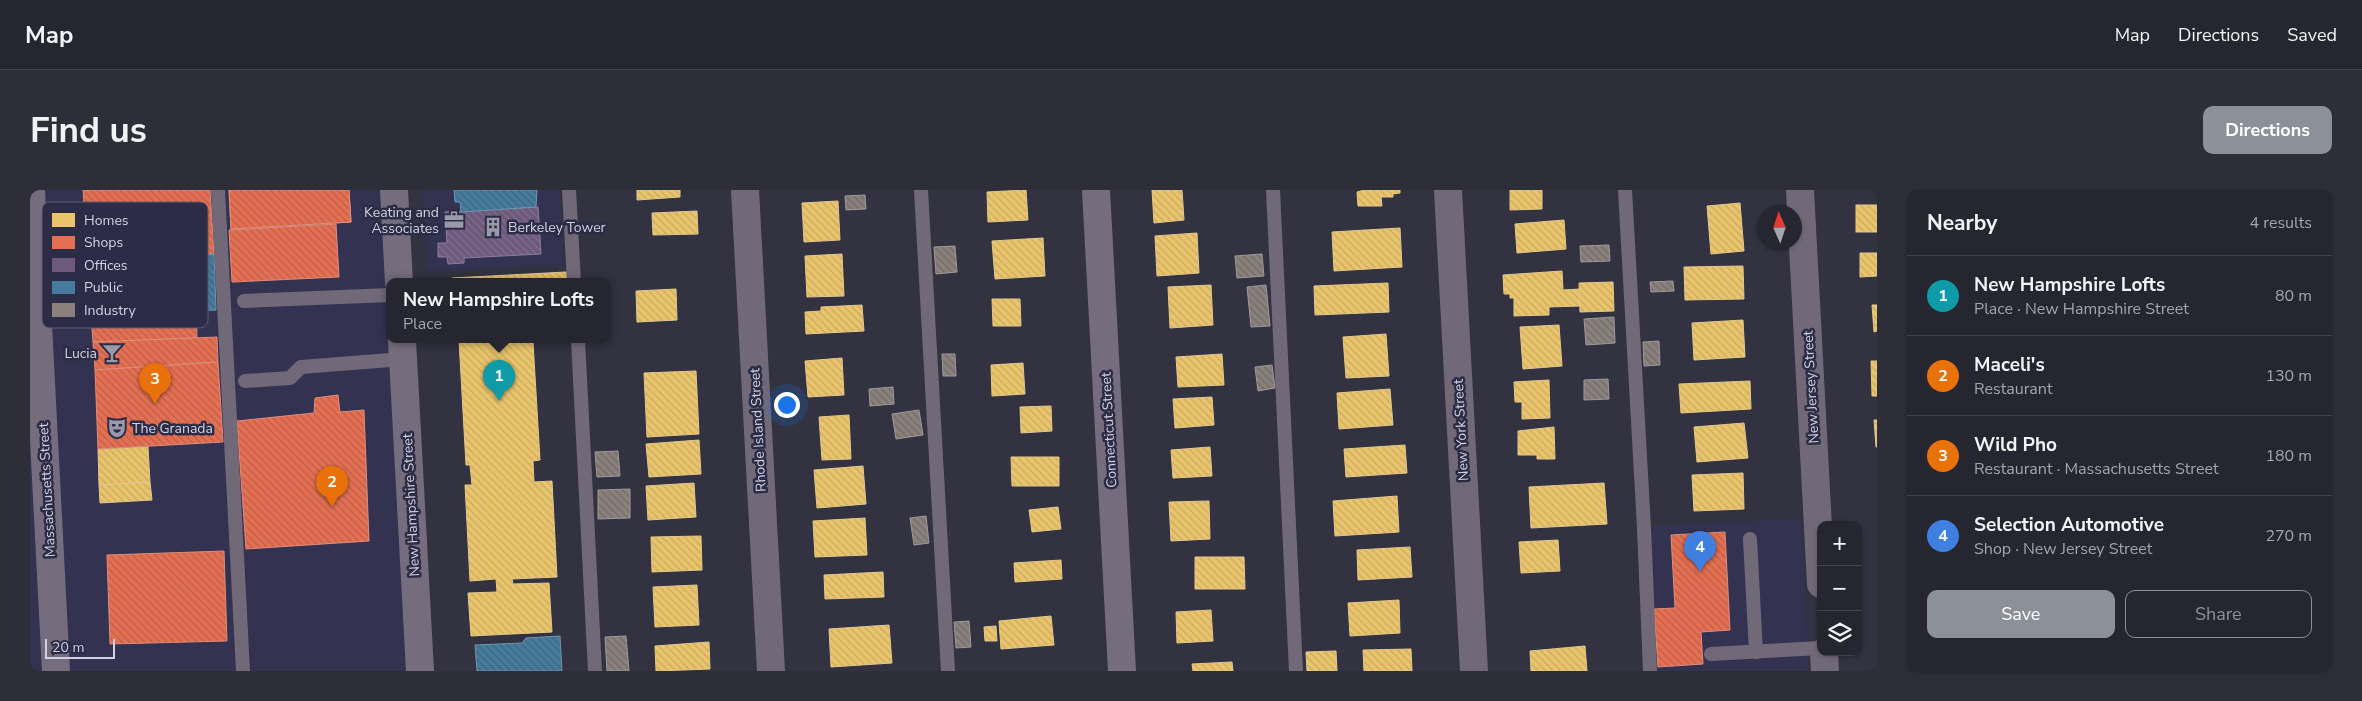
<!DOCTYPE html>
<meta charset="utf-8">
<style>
body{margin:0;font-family:"Nunito Sans",sans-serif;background:#2e2e38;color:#f1f3f6}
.controls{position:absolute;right:15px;bottom:15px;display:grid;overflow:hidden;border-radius:10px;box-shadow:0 1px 4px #0004}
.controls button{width:45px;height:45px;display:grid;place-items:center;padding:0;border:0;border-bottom:1px solid #42434c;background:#262630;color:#f1f3f6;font:25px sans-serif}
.compass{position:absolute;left:1727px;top:15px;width:45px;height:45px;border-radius:50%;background:#262630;box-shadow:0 1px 4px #0004;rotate:357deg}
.scale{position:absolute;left:15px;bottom:12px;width:70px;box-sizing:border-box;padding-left:5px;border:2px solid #d1d1e3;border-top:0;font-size:14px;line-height:18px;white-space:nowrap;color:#d1d1e3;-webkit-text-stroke:4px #2c2c46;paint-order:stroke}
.you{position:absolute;left:756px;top:214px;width:18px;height:18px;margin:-12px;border:4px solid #fff;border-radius:50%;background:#1a73e8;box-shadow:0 0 0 8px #1a73e833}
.badge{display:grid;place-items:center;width:32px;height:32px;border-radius:50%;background:#8c9099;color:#fff;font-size:16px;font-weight:700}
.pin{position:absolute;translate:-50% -41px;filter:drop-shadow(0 1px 2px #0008)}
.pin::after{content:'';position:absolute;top:26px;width:18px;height:15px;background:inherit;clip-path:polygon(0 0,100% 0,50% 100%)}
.popup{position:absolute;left:356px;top:88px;width:225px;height:65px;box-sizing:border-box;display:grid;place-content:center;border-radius:10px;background:#262630;filter:drop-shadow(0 1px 4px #0005);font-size:16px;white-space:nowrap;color:#a4a5ab}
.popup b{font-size:19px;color:#f1f3f6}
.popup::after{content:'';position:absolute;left:50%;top:100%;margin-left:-10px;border:10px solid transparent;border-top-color:#262630}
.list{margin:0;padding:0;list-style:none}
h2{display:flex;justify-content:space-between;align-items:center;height:65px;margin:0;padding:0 20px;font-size:21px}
h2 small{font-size:16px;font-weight:400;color:#a4a5ab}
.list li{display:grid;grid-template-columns:32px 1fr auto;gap:15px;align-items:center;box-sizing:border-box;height:80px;padding:0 20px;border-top:1px solid #42434c}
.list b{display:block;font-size:19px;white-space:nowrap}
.list p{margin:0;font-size:16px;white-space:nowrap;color:#a4a5ab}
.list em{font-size:16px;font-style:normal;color:#a4a5ab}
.actions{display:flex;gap:10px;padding:15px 20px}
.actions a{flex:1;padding:11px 0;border:1px solid #8c9099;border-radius:10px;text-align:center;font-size:18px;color:#8c9099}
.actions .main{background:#8c9099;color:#fff}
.icon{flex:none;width:28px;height:28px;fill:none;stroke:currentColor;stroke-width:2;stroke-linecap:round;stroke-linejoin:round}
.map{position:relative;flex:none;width:1847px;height:481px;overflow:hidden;border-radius:10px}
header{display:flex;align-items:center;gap:30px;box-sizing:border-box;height:70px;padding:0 25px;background:#262630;border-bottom:1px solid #42434c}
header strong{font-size:24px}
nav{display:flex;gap:28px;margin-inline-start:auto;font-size:18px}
.intro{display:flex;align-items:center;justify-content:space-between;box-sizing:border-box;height:120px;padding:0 30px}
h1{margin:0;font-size:35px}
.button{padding:12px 22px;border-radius:10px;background:#8c9099;color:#fff;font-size:18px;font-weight:700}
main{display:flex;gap:30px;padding:0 30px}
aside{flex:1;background:#262630;border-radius:10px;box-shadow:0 1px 4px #0004}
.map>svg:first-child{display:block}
.built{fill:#343251}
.homes{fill:url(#homes-back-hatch);stroke:#e2c88e}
.shops{fill:url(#shops-back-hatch);stroke:#e08c7d}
.offices{fill:url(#offices-back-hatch);stroke:#8b7d9a}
.public{fill:url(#public-back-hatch);stroke:#6f95b2}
.industry{fill:url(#industry-back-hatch);stroke:#9f999b}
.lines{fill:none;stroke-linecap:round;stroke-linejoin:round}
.lane{stroke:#726978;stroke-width:14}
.street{stroke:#726978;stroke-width:28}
.secondary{stroke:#756c7d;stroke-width:28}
.labels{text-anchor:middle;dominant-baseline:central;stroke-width:5;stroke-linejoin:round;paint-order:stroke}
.poi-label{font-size:14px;fill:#d1d1e3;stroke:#2c2c46;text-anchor:end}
.street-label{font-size:14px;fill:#d1d1e3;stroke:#2c2c46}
.key{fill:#2c2c46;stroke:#5e5e75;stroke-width:1}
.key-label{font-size:14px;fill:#d1d1e3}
</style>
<header>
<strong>Map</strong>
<nav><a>Map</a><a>Directions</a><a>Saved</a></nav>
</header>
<div class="intro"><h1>Find us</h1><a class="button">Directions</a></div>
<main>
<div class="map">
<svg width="1847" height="481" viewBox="0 0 1847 481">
<defs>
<pattern id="homes-back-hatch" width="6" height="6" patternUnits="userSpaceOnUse" patternTransform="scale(1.25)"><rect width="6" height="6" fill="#e9c46a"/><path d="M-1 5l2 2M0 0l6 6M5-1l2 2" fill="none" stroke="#c7a962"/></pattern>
<pattern id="shops-back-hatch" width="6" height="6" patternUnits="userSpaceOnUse" patternTransform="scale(1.25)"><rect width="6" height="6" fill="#e76f51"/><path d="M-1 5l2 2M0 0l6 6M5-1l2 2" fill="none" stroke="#b5614d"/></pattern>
<pattern id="offices-back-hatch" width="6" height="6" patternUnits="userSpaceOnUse" patternTransform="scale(1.25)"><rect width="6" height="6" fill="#6d597a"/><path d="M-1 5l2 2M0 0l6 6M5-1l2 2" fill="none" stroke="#81708d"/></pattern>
<pattern id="public-back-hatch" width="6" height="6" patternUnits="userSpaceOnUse" patternTransform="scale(1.25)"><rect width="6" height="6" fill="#457b9d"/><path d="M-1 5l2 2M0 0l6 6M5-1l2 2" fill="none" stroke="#436379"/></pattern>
<pattern id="industry-back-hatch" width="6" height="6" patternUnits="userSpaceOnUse" patternTransform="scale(1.25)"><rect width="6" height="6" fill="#8a817c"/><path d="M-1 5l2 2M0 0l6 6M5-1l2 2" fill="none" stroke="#706a68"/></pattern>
</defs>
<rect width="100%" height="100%" fill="#323240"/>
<!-- built -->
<g class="built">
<path d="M0,0H364L360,150L390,481H0Z"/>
<path d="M392,0H530L534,74L397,82Z"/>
<path d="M1771,329L1779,481H1627L1620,336Z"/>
</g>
<!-- homes -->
<g class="homes">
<path d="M607,0H650V7L607,10Z"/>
<path d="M996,0L998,30L958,32L957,2Z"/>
<path d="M1122,0H1152L1154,30L1124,33Z"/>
<path d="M1334,0H1370V3L1363,4V7H1351L1352,16H1328L1327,2Z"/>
<path d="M1480,0H1512V19L1480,20Z"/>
<path d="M808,11L810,50L774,52L772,13Z"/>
<path d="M1710,13L1714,61L1681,64L1677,16Z"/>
<rect x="1826" y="15" width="21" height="27"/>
<path d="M667,21L668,44L623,45L622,23Z"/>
<path d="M1534,30L1536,59L1487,63L1485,34Z"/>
<path d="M1370,38L1372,77L1304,81L1302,42Z"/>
<path d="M1167,43L1169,83L1127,86L1125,46Z"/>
<path d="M1013,48L1015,86L965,89L962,51Z"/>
<path d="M1830,63H1847V86L1830,87Z"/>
<path d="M812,64L814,106L777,107L775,66Z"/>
<path d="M1713,76L1714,109L1655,110L1654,77Z"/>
<path d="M1532,81L1533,100L1550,99V116L1519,117V125L1484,126V108H1480V104H1474L1473,85Z"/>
<path d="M536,82L537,92H423L422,88Z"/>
<path d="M1583,92L1584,121L1550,122L1549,93Z"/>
<path d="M1358,93L1359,122L1285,125L1284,96Z"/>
<path d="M1181,95L1183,135L1140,138L1138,97Z"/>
<path d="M646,99L647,130L607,132L606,101Z"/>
<path d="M962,109H990L991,136H963Z"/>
<path d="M832,115L834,141L776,144L775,122L791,121V117Z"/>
<path d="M1842,115H1847V141L1844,142Z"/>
<path d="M1713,130L1715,167L1664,170L1662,133Z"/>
<path d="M1529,135L1532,176L1493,179L1490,137Z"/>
<path d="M1356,144L1359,186L1316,188L1313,147Z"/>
<path d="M429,150H515V152H503L510,270L503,271L504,292L522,291L527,387L482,389L483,394L519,393L522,442L441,446L438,403L467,402L466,389L440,391L435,295H442L440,275H436Z"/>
<path d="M1192,164L1194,195L1148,197L1146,167Z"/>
<path d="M812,168L814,205L778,207L775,171Z"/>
<path d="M1841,171H1847V206H1842Z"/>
<path d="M993,173L995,204L962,206L961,175Z"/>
<path d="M666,181L669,244L617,247L614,183Z"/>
<path d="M1519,190L1520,228L1492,229V212H1485L1484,192Z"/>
<path d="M1720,191L1721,219L1651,223L1649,194Z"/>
<path d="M1360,199L1363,235L1309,239L1307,203Z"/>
<path d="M1182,207L1184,235L1145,238L1143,209Z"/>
<path d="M1021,216L1022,241L991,243L990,217Z"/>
<path d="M819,225L821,269L792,270L789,227Z"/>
<path d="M1844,230H1847V257H1846Z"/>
<path d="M1714,233L1718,268L1667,272L1664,237Z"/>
<path d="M1524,237L1525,269H1507V265H1488V241Z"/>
<path d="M669,250L671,284L619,287L616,254Z"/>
<path d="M1375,255L1377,283L1316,287L1314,259Z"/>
<path d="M118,257L120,292L69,295L68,259Z"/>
<path d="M1180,257L1182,286L1143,288L1141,260Z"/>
<path d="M981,267H1029V296H982Z"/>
<path d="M833,276L836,314L787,318L784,280Z"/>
<path d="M1713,283L1714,319L1664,321L1662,285Z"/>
<path d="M120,292L122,310L70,313L69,295Z"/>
<path d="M664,293L666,327L618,330L616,296Z"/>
<path d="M1574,293L1577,334L1501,338L1499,297Z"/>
<path d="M1367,306L1369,342L1305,346L1303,311Z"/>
<path d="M1179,311L1180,349L1141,351L1139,312Z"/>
<path d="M1028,317L1031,339L1002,342L999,320Z"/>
<path d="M835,328L837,365L785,367L783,331Z"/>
<path d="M671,346L672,380L622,382L621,347Z"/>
<path d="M1528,350L1530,381L1491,383L1489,352Z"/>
<path d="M1380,357L1382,387L1328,390L1327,360Z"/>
<path d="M1165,367H1214L1215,399H1165Z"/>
<path d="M1031,370L1032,389L985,392L984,373Z"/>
<path d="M853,382L854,407L795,409L794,385Z"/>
<path d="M667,395L669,435L625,437L623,397Z"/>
<path d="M1369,410L1370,443L1320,446L1318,413Z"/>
<path d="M1181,420L1183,451L1147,453L1146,422Z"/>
<path d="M1021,426L1024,455L971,459L969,431Z"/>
<path d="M859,435L862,473L801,477L799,439Z"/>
<path d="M966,436L967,451H955L954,437Z"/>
<path d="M679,452L680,479L626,481L625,456Z"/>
<path d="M1555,456L1557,481H1501L1500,461Z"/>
<path d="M1381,459L1382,481H1334L1333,460Z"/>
<path d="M1306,461L1307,481H1277L1276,462Z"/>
<path d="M1202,472L1203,481H1163L1162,474Z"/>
</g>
<!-- shops -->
<g class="shops">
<path d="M53,0H180L184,64L58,73Z"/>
<path d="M199,0H319L321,32L201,39Z"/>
<path d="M199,0H319L321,32L201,39Z"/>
<path d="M169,23L170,55L66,60L65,32L61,28Z"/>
<path d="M306,34L309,87L202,92L199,40Z"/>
<path d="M166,121L167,148L63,152L61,125Z"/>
<path d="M187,147L188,172L65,180L63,152Z"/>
<path d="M188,172L193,252L68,259L65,180Z"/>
<path d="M308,205L310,222L334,220L339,351L216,359L207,231L284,223L285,208Z"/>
<path d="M1695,342L1700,440L1671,442L1673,474L1628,477L1624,419L1645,418L1641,345Z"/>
<path d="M194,361L197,451L80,454L77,365Z"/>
</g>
<!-- offices -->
<path class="offices" d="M506,17H508L511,64L434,68V73L418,74L417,67H408V53H417L415,22Z"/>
<!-- public -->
<g class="public">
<path d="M424,0H507L506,17L431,22L430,12H425Z"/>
<path d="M184,64L186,120L61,125L58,73Z"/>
<path d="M530,446L532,481H447L445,455L492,453L496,448Z"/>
</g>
<!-- industry -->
<g class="industry">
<path d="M835,5L836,19L816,20L815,6Z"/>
<path d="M1579,55L1580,71L1551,72L1550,56Z"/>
<path d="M925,56L927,82L906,84L904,57Z"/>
<path d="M1232,64L1234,86L1207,88L1205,66Z"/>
<path d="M1643,91L1644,101L1621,102L1620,92Z"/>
<path d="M1236,95L1240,136L1221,137L1217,97Z"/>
<path d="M1584,127L1585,153L1556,155L1554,129Z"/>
<path d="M1629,151L1630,175L1614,176L1613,152Z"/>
<path d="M912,164H925L926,186H913Z"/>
<path d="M1242,175L1245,198L1228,201L1225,177Z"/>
<path d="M1578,189L1579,209L1554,210V190Z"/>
<path d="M863,197L864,214L840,216L839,199Z"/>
<path d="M889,220L893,245L866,249L862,224Z"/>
<path d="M588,261L590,286L567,287L565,262Z"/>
<path d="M600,299V328L568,329V300Z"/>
<path d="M896,326L899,353L884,355L880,328Z"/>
<path d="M939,431L941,457L926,458L924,432Z"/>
<path d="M596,446L599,481H577L575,447Z"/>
</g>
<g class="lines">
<!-- lane -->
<g class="lane">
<path d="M188,0L213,481"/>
<path d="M539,0L544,92"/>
<path d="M891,0L918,481"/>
<path d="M1243,0L1266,481"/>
<path d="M1595,0L1614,338L1620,481"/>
<path d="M214,111L360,105"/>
<path d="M548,150L565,481"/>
<path d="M215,191L260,188L271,177L373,169"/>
<path d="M1720,349L1726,462"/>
<path d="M1681,464L1791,458"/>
</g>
<!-- street -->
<g class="street">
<path d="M715,0L741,481"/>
<path d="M1418,0L1444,481"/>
<path d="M1770,0L1791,394"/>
<path d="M1794,462L1795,481"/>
</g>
<!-- secondary -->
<g class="secondary">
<path d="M1,0L26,481"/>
<path d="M364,0L369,92"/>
<path d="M1066,0L1092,481"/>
<path d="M372,150L390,481"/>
</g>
</g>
<!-- icons -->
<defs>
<symbol id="office-bare" viewBox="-9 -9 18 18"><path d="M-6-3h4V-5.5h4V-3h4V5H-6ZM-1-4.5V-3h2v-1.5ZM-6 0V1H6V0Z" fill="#99a" stroke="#2c2c46" stroke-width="2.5" paint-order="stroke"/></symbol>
<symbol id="building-bare" viewBox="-9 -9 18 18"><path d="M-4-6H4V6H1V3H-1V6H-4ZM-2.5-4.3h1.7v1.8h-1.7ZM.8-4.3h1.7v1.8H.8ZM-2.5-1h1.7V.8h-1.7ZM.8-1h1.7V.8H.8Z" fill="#99a" stroke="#2c2c46" stroke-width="2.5" paint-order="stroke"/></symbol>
<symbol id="bar-bare" viewBox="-9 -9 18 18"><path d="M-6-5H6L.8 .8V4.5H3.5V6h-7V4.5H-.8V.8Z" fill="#99a" stroke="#2c2c46" stroke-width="2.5" paint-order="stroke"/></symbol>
<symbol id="theatre-bare" viewBox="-9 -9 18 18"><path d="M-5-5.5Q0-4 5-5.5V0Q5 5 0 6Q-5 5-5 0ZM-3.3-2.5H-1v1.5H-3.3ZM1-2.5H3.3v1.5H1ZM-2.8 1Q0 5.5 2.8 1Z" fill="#99a" stroke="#2c2c46" stroke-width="2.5" paint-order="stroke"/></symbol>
</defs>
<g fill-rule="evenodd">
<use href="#office-bare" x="410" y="16" width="28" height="28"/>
<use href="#building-bare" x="449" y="23" width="28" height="28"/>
<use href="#bar-bare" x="68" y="149" width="28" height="28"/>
<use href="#theatre-bare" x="73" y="224" width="28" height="28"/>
</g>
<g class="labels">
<!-- poi labels -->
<g class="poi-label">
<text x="409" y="22">Keating and<tspan x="409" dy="16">Associates</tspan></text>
<text x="478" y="37" text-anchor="start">Berkeley Tower</text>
<text x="67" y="163">Lucia</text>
<text x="102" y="238" text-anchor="start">The Granada</text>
</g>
<!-- street labels -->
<g class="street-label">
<text transform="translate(1781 197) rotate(-93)">New Jersey Street</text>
<text transform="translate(728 240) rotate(-93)">Rhode Island Street</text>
<text transform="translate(1079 240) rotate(-93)">Connecticut Street</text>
<text transform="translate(1431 240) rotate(-93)">New York Street</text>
<text transform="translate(17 300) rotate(-93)">Massachusetts Street</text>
<text transform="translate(381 315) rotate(-93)">New Hampshire Street</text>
</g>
</g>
<!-- legend -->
<rect x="12" y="12" width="166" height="126" rx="8" class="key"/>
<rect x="22" y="23" width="23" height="14" fill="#e9c46a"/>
<rect x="22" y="46" width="23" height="13" fill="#e76f51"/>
<rect x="22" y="68" width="23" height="14" fill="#6d597a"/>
<rect x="22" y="91" width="23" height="13" fill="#457b9d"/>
<rect x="22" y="113" width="23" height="14" fill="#8a817c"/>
<g class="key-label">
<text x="54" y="35">Homes</text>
<text x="54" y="57">Shops</text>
<text x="54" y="80">Offices</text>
<text x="54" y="102">Public</text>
<text x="54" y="125">Industry</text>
</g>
</svg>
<div class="controls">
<button>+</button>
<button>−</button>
<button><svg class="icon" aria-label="layers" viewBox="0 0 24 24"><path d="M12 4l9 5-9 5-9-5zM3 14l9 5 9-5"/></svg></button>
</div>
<svg class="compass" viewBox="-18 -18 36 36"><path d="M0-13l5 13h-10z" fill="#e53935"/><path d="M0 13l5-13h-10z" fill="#a4a5ab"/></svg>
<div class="scale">20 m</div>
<div class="you"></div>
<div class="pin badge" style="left:469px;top:211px;background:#0f9aa8">1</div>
<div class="popup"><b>New Hampshire Lofts</b>Place</div>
<div class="pin badge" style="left:302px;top:317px;background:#e8710a">2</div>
<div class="pin badge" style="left:125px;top:214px;background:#e8710a">3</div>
<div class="pin badge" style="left:1670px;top:382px;background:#3f7fe0">4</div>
</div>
<aside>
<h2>Nearby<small>4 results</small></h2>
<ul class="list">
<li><span class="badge" style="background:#0f9aa8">1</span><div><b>New Hampshire Lofts</b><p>Place · New Hampshire Street</p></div><em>80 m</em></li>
<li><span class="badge" style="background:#e8710a">2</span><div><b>Maceli's</b><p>Restaurant</p></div><em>130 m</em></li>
<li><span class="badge" style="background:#e8710a">3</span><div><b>Wild Pho</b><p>Restaurant · Massachusetts Street</p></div><em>180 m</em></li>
<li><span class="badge" style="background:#3f7fe0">4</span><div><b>Selection Automotive</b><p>Shop · New Jersey Street</p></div><em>270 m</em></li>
</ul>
<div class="actions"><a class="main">Save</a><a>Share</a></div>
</aside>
</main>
